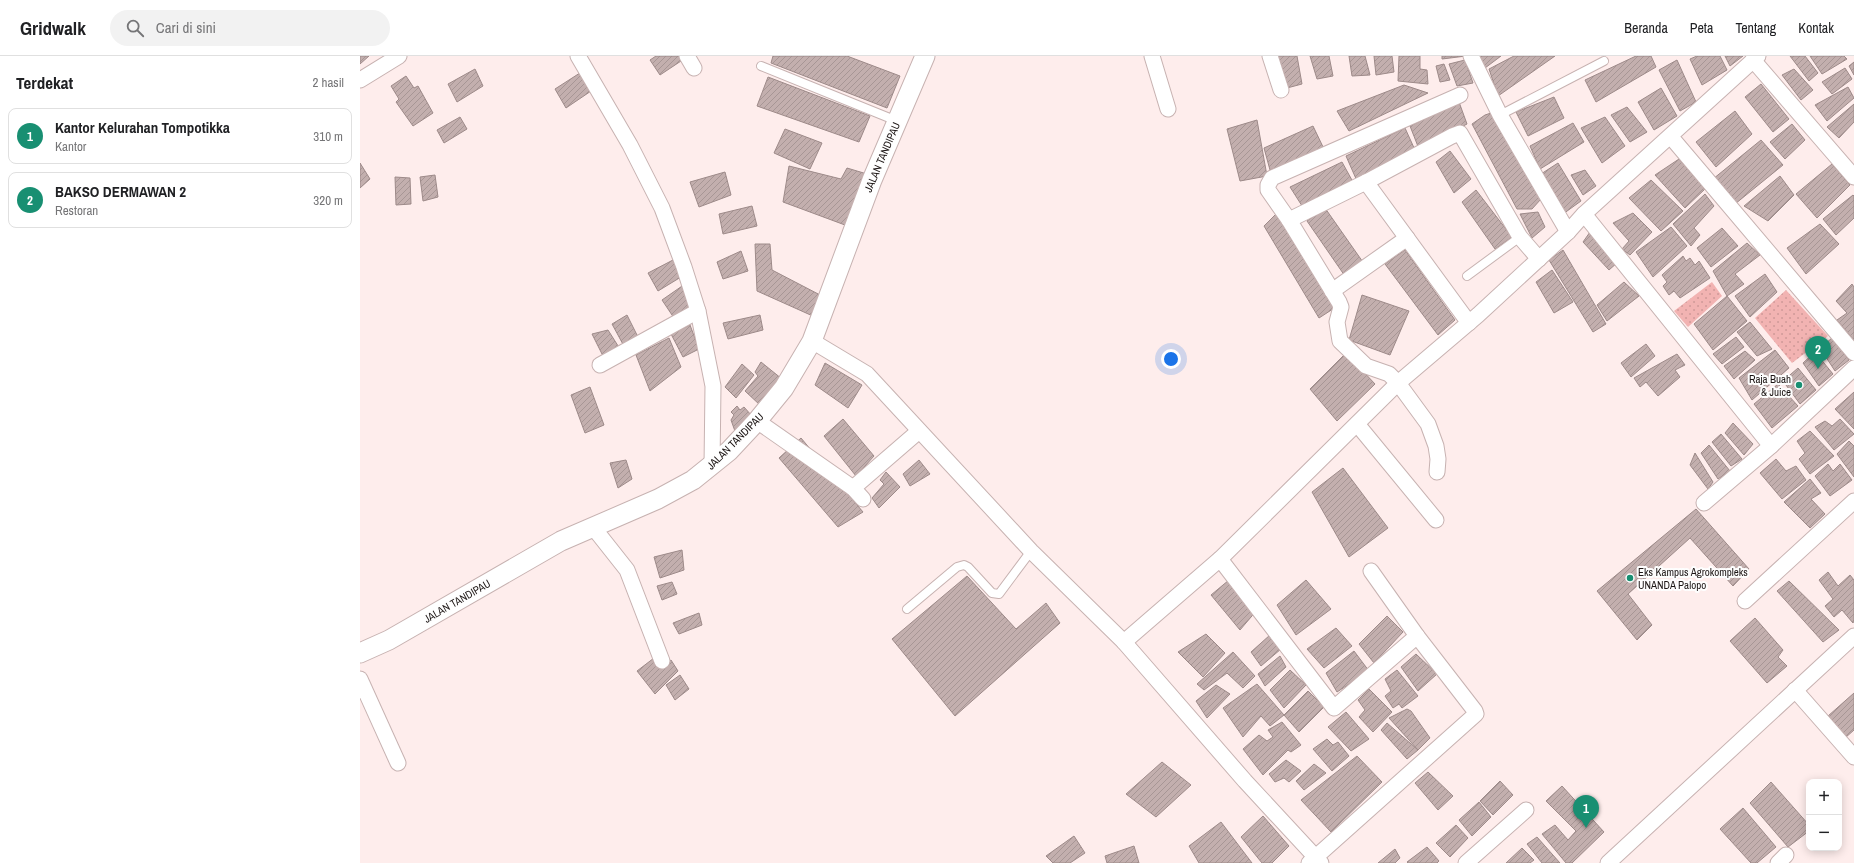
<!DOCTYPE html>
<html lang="id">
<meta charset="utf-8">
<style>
body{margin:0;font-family:"Archivo Narrow",sans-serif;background:#f2f2f2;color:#202124}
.controls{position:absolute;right:12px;bottom:12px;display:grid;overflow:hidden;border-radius:8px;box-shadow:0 2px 10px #0003}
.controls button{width:36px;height:36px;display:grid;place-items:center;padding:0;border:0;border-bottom:1px solid #e0e0e0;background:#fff;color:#202124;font:20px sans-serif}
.you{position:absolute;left:811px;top:303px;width:14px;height:14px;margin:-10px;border:3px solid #fff;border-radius:50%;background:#1a73e8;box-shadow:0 0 0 6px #1a73e833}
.badge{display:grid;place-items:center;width:26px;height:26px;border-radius:50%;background:#188f72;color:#fff;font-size:13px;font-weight:700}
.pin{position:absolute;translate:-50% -33px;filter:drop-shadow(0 1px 2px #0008)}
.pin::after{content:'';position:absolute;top:21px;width:14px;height:12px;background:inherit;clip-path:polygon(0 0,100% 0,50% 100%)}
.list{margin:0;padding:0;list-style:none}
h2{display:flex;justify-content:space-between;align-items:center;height:52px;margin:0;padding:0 16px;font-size:17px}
h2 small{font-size:13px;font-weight:400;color:#757577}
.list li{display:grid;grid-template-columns:26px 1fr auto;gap:12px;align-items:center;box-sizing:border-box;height:56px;margin:0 8px 8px;padding:0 8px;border:1px solid #e0e0e0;border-radius:8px}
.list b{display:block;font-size:15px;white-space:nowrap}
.list p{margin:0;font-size:13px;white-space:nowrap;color:#757577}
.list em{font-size:13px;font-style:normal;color:#757577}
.icon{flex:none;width:22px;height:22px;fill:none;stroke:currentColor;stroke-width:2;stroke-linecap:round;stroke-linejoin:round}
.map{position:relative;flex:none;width:1494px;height:807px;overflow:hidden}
header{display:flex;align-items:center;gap:24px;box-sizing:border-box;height:56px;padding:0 20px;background:#fff;border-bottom:1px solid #e0e0e0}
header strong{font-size:19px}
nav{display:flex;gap:22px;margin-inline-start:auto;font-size:14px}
.search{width:280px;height:36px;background:#f2f2f2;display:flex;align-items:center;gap:10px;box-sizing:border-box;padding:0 14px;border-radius:22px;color:#757577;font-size:15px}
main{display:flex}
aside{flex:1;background:#fff}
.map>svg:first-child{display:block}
.grass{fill:url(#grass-dots)}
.building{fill:url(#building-hatch);stroke:#9d8a89}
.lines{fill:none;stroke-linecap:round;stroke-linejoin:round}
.service-casing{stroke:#c7b2b1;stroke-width:10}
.minor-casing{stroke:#c7b2b1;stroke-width:17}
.tertiary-casing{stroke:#c7b2b1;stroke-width:21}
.service{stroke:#fff;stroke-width:8}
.minor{stroke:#fff;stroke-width:15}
.tertiary{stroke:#fff;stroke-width:19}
.poi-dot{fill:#188f72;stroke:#fefefe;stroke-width:1.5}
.labels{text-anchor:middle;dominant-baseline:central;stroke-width:4;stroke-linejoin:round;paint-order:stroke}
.street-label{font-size:11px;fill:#1d1615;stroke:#fefefe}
.poi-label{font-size:11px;fill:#1d1615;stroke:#fefefe;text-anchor:end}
</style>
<header>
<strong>Gridwalk</strong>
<div class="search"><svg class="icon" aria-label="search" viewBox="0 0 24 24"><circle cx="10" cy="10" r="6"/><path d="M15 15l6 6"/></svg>Cari di sini</div>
<nav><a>Beranda</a><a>Peta</a><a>Tentang</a><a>Kontak</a></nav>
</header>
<main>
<aside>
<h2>Terdekat<small>2 hasil</small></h2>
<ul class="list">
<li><span class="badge">1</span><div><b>Kantor Kelurahan Tompotikka</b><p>Kantor</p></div><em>310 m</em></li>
<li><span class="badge">2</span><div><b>BAKSO DERMAWAN 2</b><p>Restoran</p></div><em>320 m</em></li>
</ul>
</aside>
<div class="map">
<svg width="1494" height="807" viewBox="0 0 1494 807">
<defs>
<pattern id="grass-dots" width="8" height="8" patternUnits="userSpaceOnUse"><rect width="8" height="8" fill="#f2b3b2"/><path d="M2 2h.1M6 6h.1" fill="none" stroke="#cf9998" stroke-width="1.8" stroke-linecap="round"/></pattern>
<pattern id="building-hatch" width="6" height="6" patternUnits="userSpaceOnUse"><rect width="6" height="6" fill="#c3afae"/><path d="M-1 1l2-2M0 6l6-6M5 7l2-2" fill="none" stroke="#a79695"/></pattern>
</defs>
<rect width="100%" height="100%" fill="#feedec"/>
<!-- grass -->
<g class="grass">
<path d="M1352,226L1362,240L1328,271L1314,255Z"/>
<path d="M1426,234L1468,280L1432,307L1395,262Z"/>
</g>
<!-- building -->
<g class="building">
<path d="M0,0H9L0,8Z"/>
<path d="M296,0H322L324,3L300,19L290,4Z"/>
<path d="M413,0H487L540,20L527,52L411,7Z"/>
<path d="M918,0H937L942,28L927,32Z"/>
<path d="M950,0H969L973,20L957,23Z"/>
<path d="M989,0H1005L1010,19L992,20Z"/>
<path d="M1014,0H1032L1034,16L1016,19Z"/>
<path d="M1039,0H1060V13L1067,14L1068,28L1038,25Z"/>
<path d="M1082,0H1106L1082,3Z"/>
<path d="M1118,0H1141L1125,12Z"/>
<path d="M1154,0H1195L1138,40L1129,13Z"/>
<path d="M1276,0H1291L1296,11L1236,46L1225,24Z"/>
<path d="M1337,0H1360L1367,14L1342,29L1330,3Z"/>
<path d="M1365,0H1383L1370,10Z"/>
<path d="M1430,0H1445L1458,17L1449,25Z"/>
<path d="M1450,0H1484L1487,3L1462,18Z"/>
<path d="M1105,4L1113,27L1097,30L1089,8Z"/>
<path d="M1317,4L1336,46L1320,55L1299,14Z"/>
<path d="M1494,6V19L1489,10Z"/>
<path d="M1084,8L1090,24L1080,26L1076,10Z"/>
<path d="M1485,12L1492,23L1472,38L1462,26Z"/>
<path d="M115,13L123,30L97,46L88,28Z"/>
<path d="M1434,13L1453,34L1441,44L1422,19Z"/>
<path d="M223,15L234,33L206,52L195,33Z"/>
<path d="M46,20L54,32L58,30L73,57L53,70L36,46L39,43L31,30Z"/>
<path d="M408,21L510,60L499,86L397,50Z"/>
<path d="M1401,28L1429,63L1413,76L1385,41Z"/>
<path d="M1044,29L1068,37L989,75L977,55Z"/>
<path d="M1488,31L1494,42L1467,65L1455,49Z"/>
<path d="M1301,32L1317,60L1294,74L1278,46Z"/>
<path d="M1194,41L1204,62L1168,80L1156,56Z"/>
<path d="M1099,46L1107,68L1059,93L1050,70Z"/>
<path d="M1494,48V66L1479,82L1467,71Z"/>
<path d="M1267,51L1287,76L1270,86L1251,59Z"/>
<path d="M1375,55L1392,78L1356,111L1336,86Z"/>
<path d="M1131,57L1181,143L1172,153H1157L1112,68L1125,59Z"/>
<path d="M100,61L107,73L84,87L77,74Z"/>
<path d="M1245,61L1265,90L1242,107L1221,72Z"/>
<path d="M897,64L907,120L880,125L867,73Z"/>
<path d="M1213,67L1224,86L1180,113L1170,90Z"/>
<path d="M1432,68L1445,84L1425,103L1410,86Z"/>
<path d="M953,70L964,93L910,114L904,92Z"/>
<path d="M1045,72L1055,94L997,125L986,100Z"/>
<path d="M425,73L462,87L450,113L414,97Z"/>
<path d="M1401,84L1423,109L1375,148L1353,123Z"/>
<path d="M1090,95L1111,123L1094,137L1076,106Z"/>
<path d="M1319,103L1345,133L1325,152L1295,119Z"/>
<path d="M982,106L993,126L944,153L930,131Z"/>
<path d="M0,107L10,123L0,132Z"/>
<path d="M1198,107L1221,145L1203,158L1181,118Z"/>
<path d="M1472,108L1490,129L1457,162L1436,138Z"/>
<path d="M429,110L481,123L487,112L507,118L485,169L423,146Z"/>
<path d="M1225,114L1236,130L1223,139L1211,119Z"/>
<path d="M365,116L371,139L339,151L330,126Z"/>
<path d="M75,119L78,141L63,145L60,121Z"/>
<path d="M1420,120L1434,139L1408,165L1384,150Z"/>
<path d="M35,121L50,122L51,148L36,149Z"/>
<path d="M1291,124L1323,155L1301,175L1269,142Z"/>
<path d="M1116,134L1152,181L1135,193L1102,146Z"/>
<path d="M1345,138L1354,150L1334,172L1340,179L1331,190L1313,168Z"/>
<path d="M1493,139L1494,140V162L1476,179L1463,163Z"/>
<path d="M392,150L397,170L363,178L359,158Z"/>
<path d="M965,152L1005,209L987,223L947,165Z"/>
<path d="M918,156L976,251L959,262L904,170Z"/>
<path d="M1178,156L1185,171L1172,182L1160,158Z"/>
<path d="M1273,157L1292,176L1270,199L1262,193L1269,185L1253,167Z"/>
<path d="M1460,168L1479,188L1446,218L1427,192Z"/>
<path d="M1311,171L1327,190L1293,221L1276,196Z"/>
<path d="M1362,172L1378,190L1351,211L1337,192Z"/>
<path d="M1230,176L1258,206L1249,214L1223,186Z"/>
<path d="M1387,187L1400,199L1375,218L1384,228L1367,240L1353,215Z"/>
<path d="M395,188H410L412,214L464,241L455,261L397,235Z"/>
<path d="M1045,194L1095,264L1078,279L1025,208Z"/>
<path d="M1203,194L1246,268L1233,276L1189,204Z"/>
<path d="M381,195L388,215L363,223L357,206Z"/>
<path d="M1323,200L1326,205L1330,202L1335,209L1339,205L1350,222L1320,242L1314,235L1309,239L1303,230L1307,226L1302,219Z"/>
<path d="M313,204L321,221L298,235L288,217Z"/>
<path d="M1192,214L1213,246L1194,257L1176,226Z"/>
<path d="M1405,218L1417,236L1390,261L1375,240Z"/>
<path d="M1264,226L1279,240L1247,265L1237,249Z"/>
<path d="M325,228L333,247L314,262L302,244Z"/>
<path d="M1492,228L1494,231V284L1477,264L1487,257L1476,245Z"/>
<path d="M1002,239L1049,255L1030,299L989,284Z"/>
<path d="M1367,240L1387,265L1353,294L1334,268Z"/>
<path d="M267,259L279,283L265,292L252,268Z"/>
<path d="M400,259L403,274L368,283L363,267Z"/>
<path d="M1390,266L1412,293L1397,300L1377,276Z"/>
<path d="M330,269L339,293L323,301L311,278Z"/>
<path d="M248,274L260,293L243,300L232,278Z"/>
<path d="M1376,281L1384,291L1362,308L1353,298Z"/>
<path d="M309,282L321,311L290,335L276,299Z"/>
<path d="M1472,282L1489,304L1475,315L1460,292Z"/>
<path d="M1286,288L1295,300L1271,321L1261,307Z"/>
<path d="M1415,294L1429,312L1392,344L1379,322Z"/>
<path d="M1385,295L1395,304L1374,323L1364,310Z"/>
<path d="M1455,296L1473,318L1459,330L1443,307Z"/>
<path d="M986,297L1015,328L977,365L950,333Z"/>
<path d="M1317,298L1325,309L1315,314L1320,321L1298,340L1286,326L1280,331L1274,322Z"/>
<path d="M401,306L422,323L401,350L385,335L398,320L395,316Z"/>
<path d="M465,307L502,329L488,352L455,329Z"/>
<path d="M382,308L394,319L376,342L365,331Z"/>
<path d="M1438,312L1456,334L1440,348L1423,325Z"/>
<path d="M1418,328L1438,350L1412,372L1394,348Z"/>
<path d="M230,331L244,369L225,377L211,339Z"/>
<path d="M1494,336V373L1475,353Z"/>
<path d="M377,350L380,354L384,351L392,360L376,378L371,364L374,359L371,356Z"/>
<path d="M483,363L514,400L496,420L464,380Z"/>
<path d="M1480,363L1494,378L1474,394L1455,371L1465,365L1472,370Z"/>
<path d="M1373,367L1393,388L1384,399L1365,377Z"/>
<path d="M1450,375L1474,400L1450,418L1439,403L1445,397L1437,385Z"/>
<path d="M1361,378L1382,403L1371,410L1352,386Z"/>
<path d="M441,382L503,456L478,471L419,402Z"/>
<path d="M1489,385L1494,390V421L1477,398Z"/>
<path d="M1349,389L1370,415L1358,423L1341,397Z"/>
<path d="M1335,397L1353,426L1348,433L1330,409Z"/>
<path d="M1416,403L1426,415L1436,410L1446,424L1422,443L1400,417Z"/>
<path d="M266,404L272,423L258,432L250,407Z"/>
<path d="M559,404L570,418L550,430L543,418Z"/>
<path d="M1468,408L1473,415L1480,408L1492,424L1470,440L1455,420Z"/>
<path d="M983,412L1028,472L989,501L952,436Z"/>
<path d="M526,416L540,431L519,452L512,442L524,428L520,424Z"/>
<path d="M1450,423L1461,437L1451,443L1465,458L1450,472L1424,446Z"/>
<path d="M1336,453L1389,513L1373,530L1330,482L1268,538L1292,569L1277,584L1237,535Z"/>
<path d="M322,494L324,514L300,522L294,501Z"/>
<path d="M1468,516L1478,530L1490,519L1494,524V565L1493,567L1482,554L1474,561L1465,550L1473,543L1459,524Z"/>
<path d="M607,520L656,573L686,547L700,567L595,660L532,583Z"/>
<path d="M869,524L897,554L880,574L851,539Z"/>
<path d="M946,524L971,553L936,579L917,549Z"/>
<path d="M1429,525L1479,574L1463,586L1417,535Z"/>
<path d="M312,526L317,538L302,544L297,530Z"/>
<path d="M339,557L342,569L319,578L313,567Z"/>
<path d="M1027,560L1043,576L1014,607L999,588Z"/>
<path d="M1395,562L1423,594L1418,601L1427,610L1407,627L1370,585Z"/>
<path d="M976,572L992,590L964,612L947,593Z"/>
<path d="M846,578L865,597L843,621L818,596Z"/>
<path d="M910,579L921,593L901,610L891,596Z"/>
<path d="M994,595L1009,615L977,636L966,617Z"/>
<path d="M873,596L895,620L883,632L867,617L844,634L837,628Z"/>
<path d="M1056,598L1077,618L1058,635L1041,611Z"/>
<path d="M920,600L926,611L905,630L898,618Z"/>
<path d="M294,602L300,611L311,604L318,615L295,638L277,615Z"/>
<path d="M930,614L946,629L924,652L910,634Z"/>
<path d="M1037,614L1058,640L1042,652L1039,648L1033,652L1025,640L1031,635L1025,623Z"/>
<path d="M320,619L329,633L315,644L306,629Z"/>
<path d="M897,628L924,659L910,670L901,660L883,681L863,652Z"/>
<path d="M856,629L870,638L847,662L836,645Z"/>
<path d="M1009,633L1032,656L1013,676L999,661L1005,654L998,644Z"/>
<path d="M948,635L964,651L939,676L924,659Z"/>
<path d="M1494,637V674L1485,682L1468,660Z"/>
<path d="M1047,653L1051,655L1070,682L1058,694L1029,662Z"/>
<path d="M986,656L1009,683L991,695L968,671Z"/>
<path d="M922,666L941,689L931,696L928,694L903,719L883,693L899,679L907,685L913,681L908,674Z"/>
<path d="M1027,667L1058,694L1047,703L1021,674Z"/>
<path d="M967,683L973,689L978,686L989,700L972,715L953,693Z"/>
<path d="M997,700L1022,726L971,776L941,744Z"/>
<path d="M926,704L941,715L929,726L924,722L915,726L909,718Z"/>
<path d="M802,706L831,729L796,761L766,738Z"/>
<path d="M954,708L966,717L944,734L936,725Z"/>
<path d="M1068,716L1093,740L1078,754L1055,727Z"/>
<path d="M1140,725L1153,739L1133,759L1120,745Z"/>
<path d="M1411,726L1449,769V775L1428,791L1390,747Z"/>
<path d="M1202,730L1244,776L1212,807H1206L1182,778L1195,769L1208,784L1216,775L1186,745Z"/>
<path d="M1119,746L1131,761L1112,780L1099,764Z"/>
<path d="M1383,752L1416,791L1397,807H1391L1360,773Z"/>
<path d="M903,760L929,790L912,807H902L881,781Z"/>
<path d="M861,766L892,807H839L829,790Z"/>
<path d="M1096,769L1108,782L1090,801L1076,787Z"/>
<path d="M714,780L725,797L710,807H693L686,800Z"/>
<path d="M1177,781L1200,807H1182L1167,788Z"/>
<path d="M774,790L779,807H747L745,800Z"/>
<path d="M1067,791L1079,805L1077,807H1048L1047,806Z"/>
<path d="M1162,792L1174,804L1170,807H1146Z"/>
<path d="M1035,793L1040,802L1035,807H1018Z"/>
</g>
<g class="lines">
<defs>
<g id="service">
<path d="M401,10L537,65"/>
<path d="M1140,59L1244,5"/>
<path d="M1107,220L1160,181"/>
<path d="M547,553L597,511L604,509L608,511L632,537L639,538L671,495"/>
</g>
<g id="minor">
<path d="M218,0L270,89L302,152L324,211L338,255L353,330L352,410"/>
<path d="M327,0L334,12"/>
<path d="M792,0L808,53"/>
<path d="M910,0L921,34"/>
<path d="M1111,0L1140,59L1208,176"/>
<path d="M1393,4L1494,121"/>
<path d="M0,24L39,0"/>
<path d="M1311,81L1494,297"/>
<path d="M1006,126L1109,267"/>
<path d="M1224,158L1411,390"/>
<path d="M929,164L908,134V129L912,122L1100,39"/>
<path d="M972,235L1047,182"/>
<path d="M452,285L507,318L671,495L764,586L885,725L961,807"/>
<path d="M240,309L338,255"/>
<path d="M397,365L493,432L503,443"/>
<path d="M997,368L1076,464"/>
<path d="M1077,416L1078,403L1076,390L1068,368L1038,327L1029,318L1006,310L980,285L977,266L981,251L979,246L929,164L1006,126L1092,80L1100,77L1160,181L1179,203"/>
<path d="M493,432L559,375"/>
<path d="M1344,447L1411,390L1494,312"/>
<path d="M233,471L267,514L302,605"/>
<path d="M860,503L974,652L1057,580"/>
<path d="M1385,545L1494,445"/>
<path d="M764,586L860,503L1038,327L1118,259L1208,176L1224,158L1398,0"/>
<path d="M0,623L38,707"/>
<path d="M1435,634L1494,701"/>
<path d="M949,807L1116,658L1115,655L1057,580L1011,515"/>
<path d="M1106,807L1166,754"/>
<path d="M1248,807L1494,580"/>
<path d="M1418,807L1426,799"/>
</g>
<path id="tertiary" d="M0,597L29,584L201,485L298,443L333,424L369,395L397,365L424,332L452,285L512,124L565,0"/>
</defs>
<!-- service casing -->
<use href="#service" class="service-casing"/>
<!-- minor casing -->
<use href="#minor" class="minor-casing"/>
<!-- tertiary casing -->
<use href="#tertiary" class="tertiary-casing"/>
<!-- service -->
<use href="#service" class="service"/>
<!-- minor -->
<use href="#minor" class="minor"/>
<!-- tertiary -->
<use href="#tertiary" class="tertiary"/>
</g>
<!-- markers -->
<g class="poi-dot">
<circle cx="1439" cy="329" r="4"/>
<circle cx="1270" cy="522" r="4"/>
</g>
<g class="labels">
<!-- street labels -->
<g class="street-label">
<text transform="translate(522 101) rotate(-67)">JALAN TANDIPAU</text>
<text transform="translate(375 385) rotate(-45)">JALAN TANDIPAU</text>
<text transform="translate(97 545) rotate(-30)">JALAN TANDIPAU</text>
</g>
<!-- poi labels -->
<g class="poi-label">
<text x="1431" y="323">Raja Buah<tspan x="1431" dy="13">&amp; Juice</tspan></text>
<text x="1278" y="516" text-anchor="start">Eks Kampus Agrokompleks<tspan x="1278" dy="13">UNANDA Palopo</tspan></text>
</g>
</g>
</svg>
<div class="controls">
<button>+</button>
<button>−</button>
</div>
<div class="you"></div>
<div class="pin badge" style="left:1226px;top:772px">1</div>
<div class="pin badge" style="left:1458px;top:313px">2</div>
</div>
</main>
